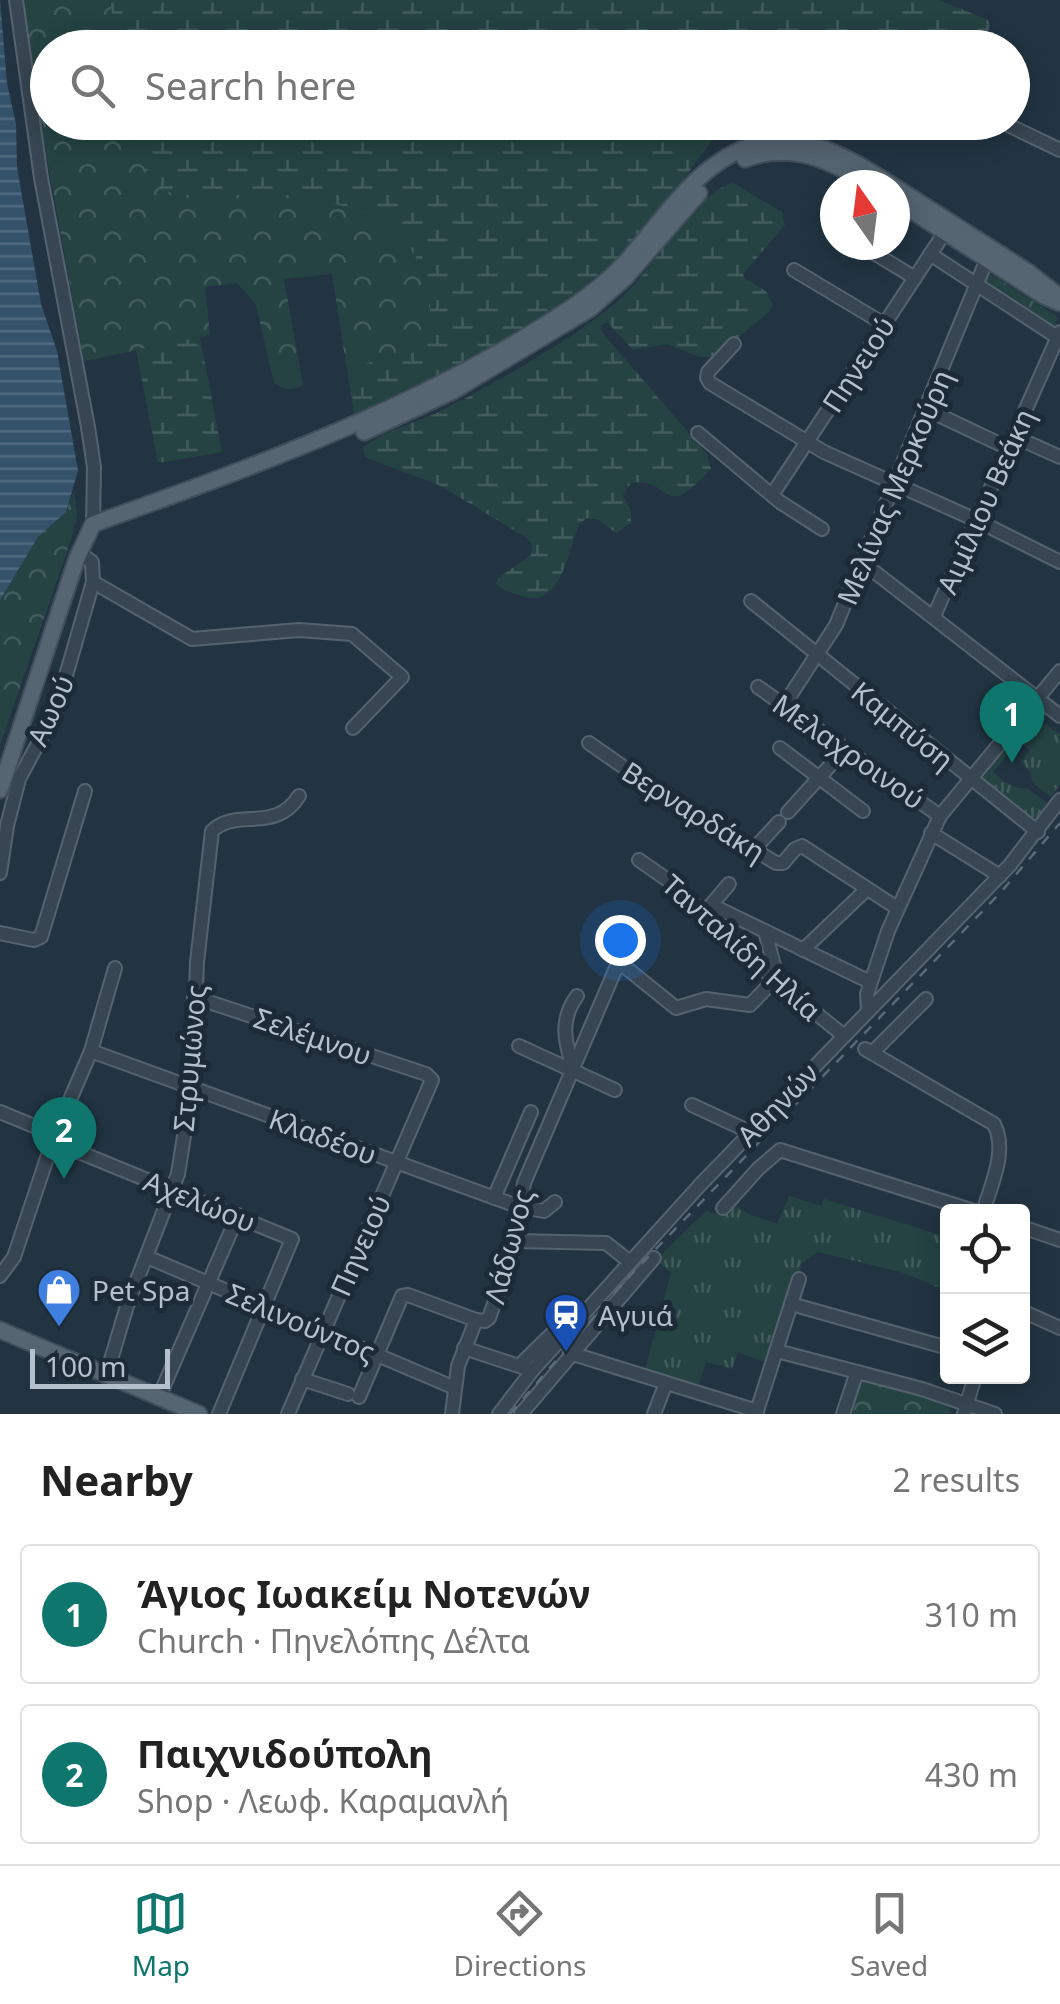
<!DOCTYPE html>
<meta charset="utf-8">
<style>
body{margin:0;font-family:"Noto Sans",sans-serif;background:#f6f6f6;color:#222}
.controls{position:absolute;right:30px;bottom:30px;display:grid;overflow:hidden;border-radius:10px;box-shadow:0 5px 25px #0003}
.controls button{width:90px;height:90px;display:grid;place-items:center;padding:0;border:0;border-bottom:2px solid #e0e0e0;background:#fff;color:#222;font:50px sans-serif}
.compass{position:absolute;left:820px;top:170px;width:90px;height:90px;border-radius:50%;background:#fff;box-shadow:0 5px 25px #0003;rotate:346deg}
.scale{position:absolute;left:30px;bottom:25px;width:140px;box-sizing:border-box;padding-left:10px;border:5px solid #b4c0cc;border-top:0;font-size:28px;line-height:35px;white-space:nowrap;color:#b4c0cc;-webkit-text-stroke:8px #1c2b37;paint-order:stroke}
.you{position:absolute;left:620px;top:940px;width:35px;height:35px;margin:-25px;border:8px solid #fff;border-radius:50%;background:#1a73e8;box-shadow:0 0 0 15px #1a73e833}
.badge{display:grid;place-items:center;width:65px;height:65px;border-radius:50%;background:#0f766e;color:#fff;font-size:32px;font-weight:700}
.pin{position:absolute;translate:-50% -82px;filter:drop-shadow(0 2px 5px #0008)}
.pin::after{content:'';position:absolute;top:52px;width:35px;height:30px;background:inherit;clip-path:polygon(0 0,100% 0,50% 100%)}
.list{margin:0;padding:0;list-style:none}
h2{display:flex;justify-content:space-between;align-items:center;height:130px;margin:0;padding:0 40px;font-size:42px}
h2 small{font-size:32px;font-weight:400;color:#767676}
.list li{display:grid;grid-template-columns:65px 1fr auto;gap:30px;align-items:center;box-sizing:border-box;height:140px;margin:0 20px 20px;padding:0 20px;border:2px solid #e0e0e0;border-radius:10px}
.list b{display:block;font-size:38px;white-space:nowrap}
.list p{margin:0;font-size:32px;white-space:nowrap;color:#767676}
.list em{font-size:32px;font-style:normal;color:#767676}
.icon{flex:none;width:55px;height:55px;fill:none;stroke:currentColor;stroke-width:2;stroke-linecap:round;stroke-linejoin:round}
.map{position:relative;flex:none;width:1060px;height:1414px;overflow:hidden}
.search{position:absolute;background:#fff;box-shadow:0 5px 25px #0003;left:30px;right:30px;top:30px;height:110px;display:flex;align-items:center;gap:25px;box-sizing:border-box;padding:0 35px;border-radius:55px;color:#767676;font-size:38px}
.sheet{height:450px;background:#fff}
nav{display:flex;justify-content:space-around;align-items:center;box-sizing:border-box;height:140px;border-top:2px solid #e0e0e0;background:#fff;font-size:28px;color:#767676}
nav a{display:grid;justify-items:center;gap:5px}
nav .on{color:#0f766e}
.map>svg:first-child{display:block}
.grass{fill:url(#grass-tufts)}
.forest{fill:url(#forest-crowns)}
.wetland{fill:url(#wetland-marsh)}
.water{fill:url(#water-rules)}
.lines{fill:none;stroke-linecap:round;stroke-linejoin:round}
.minor-casing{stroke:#55636f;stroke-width:16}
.major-casing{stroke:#414f5b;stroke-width:19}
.minor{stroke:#374652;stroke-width:12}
.major{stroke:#556572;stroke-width:15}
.rail{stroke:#596a79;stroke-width:2.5;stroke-dasharray:10 10;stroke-linecap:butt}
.labels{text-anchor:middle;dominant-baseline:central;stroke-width:10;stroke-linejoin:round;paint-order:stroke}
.street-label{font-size:28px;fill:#b4c0cc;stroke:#1c2b37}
.poi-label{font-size:28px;fill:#b4c0cc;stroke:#1c2b37;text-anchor:start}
</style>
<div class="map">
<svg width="1060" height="1414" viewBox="0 0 1060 1414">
<defs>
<pattern id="grass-tufts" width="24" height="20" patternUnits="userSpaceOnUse" patternTransform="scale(2.5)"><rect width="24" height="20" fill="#254343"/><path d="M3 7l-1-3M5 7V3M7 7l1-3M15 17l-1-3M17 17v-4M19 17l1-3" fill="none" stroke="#425c5d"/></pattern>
<pattern id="forest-crowns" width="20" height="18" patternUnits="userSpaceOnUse" patternTransform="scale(2.5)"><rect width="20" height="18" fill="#254343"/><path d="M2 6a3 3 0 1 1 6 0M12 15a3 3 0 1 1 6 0" fill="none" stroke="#425c5d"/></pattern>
<pattern id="wetland-marsh" width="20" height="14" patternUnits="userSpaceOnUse" patternTransform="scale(2.5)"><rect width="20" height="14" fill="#254343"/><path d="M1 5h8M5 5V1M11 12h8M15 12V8" fill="none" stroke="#425c5d"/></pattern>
<pattern id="water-rules" width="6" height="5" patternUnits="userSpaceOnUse" patternTransform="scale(2.5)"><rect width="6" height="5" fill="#34536b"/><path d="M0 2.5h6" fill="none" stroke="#4f6a7f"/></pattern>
</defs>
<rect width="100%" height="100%" fill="#223442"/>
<!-- grass -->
<g class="grass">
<path d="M1032,715L1060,734V784L1051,797L1032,782L1031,773L1021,761L1030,750L1019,741L993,772C1004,781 1013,790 1027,788L1047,803L1033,822L979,782Z"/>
<path d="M789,1196L821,1206L824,1199L947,1237V1291L901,1272L818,1252L802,1263L770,1364L738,1352L732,1369L706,1362L697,1390L644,1373L671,1273L656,1260L706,1211L722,1216L735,1204L746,1213L777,1224Z"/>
</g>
<!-- forest -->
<g class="forest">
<path d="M22,0H110L112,15L126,47L48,48V122L132,123L133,141L199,199C271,197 377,184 418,261C430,286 434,309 426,336L392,355L347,370L332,274L284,279L303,385C292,391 285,390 274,383L256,305L237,283L205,287L210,335L84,361L26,44Z"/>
<path d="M989,273L1058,317L1054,328L985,284Z"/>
<path d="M74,491L77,515L72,537L0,745V600L38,537L66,512Z"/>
<path d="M860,1376L939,1399L950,1406L951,1414H846Z"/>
</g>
<!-- wetland -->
<g class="wetland">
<path d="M110,0H939L988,20L990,25L983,48H126L112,15Z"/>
<path d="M132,123H730C702,147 686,179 664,208C650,226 634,245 619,261C553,329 439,377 355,421L347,370L392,355L426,335C434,309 430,286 418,261C384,198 302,196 240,198C215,199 186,203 164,189C142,175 133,147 132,123Z"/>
<path d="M733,183L782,212L785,225L743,274L745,279L766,291L772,304L770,311L720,353L710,357H700L667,344L633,350L609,324L606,322L600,326L605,336L707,454L711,469C659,525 674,476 631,483L623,495L631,512V523L616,533L597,519L586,518L579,525C569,548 561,608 525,597C514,593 504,592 496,584L498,578L531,555L532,544L527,538L441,486L365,457L363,448C382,431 415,423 439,412C500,380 562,346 616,303C653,272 688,196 733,183Z"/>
<path d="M200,337L222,452L158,463L136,350Z"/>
</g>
<!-- water -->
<path class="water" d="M0,0L7,83L16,124L17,167L41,304L57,351L78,471L66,512L38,537L0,600Z"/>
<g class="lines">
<defs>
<g id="minor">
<path d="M16,0L41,178L88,427L94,467L93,524"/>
<path d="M1002,122L1060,150"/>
<path d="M861,245L915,278"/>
<path d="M930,254L1060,339"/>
<path d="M794,270L884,324"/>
<path d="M734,344L708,372L707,378L710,383L824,452L976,520L1060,562"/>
<path d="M926,409L1008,448"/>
<path d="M698,433L780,502L822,529"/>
<path d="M1013,436L1060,457"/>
<path d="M772,495L945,232"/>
<path d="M863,563L1060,716"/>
<path d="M93,582L192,639L299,630L352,634L402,677L353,728"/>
<path d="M751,601L1038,832"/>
<path d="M934,616L1060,332"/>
<path d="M758,687L940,816"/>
<path d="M784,705L836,625L987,259"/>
<path d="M589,743L645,782L776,863H783L795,849L802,846L897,908"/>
<path d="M780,748L863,811"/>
<path d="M788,812L845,749"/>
<path d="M931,833L1000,876"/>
<path d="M754,849L779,822"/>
<path d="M639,860L669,881L776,981L843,1035"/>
<path d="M0,873L7,826L19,779L56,710L93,582L92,562L79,552"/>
<path d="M711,905L870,982"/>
<path d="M706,911L729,884"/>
<path d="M0,933L34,940L41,937L85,791"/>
<path d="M803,950L867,889"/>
<path d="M194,997L426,1074L432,1080L288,1414"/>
<path d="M868,1011L867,994L888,931L940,816L1060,671"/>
<path d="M519,1046L615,1090"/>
<path d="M865,1049L994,1124C1008,1151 991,1185 983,1212"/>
<path d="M91,1051L517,1206L544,1211L555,1202"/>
<path d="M872,1053L926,999"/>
<path d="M574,1072C566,1044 558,1022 577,996"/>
<path d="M692,1105L750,1132"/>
<path d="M0,1112L46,1131L64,1146L292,1239L219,1414"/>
<path d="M494,1198L531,1112"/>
<path d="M723,1208L758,1169L780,1150L977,1212"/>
<path d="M1022,1227L1060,1240"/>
<path d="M515,1241L606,1243L630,1262"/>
<path d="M147,1257L455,1388"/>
<path d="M0,1276L14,1257L54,1137L91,1051L115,968"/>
<path d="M791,1304L948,1348"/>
<path d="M1022,1311L1060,1328"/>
<path d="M464,1348L525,1368"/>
<path d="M777,1351L922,1389L995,1414"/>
<path d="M570,1353L757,1411"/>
<path d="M519,1366L574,1312"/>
<path d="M107,1373L127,1306L178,1174L193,1079L197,962L212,831C237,807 275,834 299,796"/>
<path d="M302,1379L348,1394"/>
<path d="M159,1397L238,1215"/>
<path d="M359,1397L402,1296L408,1295L476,1320"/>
<path d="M452,1414L458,1366L476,1320L485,1321L489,1318L512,1254L524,1183L616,968L624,966L676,1008L706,999L750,1005L777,977L765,931"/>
<path d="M499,1414L532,1371L700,1185L1010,865L1060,800"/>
<path d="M521,1414L654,1258"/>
<path d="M654,1414L666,1383"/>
<path d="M756,1414L799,1279"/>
<path d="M843,1414L857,1372"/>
<path d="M964,1414L975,1376"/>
</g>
<g id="major">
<path d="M745,159C793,141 831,161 871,185"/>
<path d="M895,187L1028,272L1060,297"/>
<path d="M895,200L1044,296L1060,303"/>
<path d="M364,432L453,391L591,308L625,278L699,193"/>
<path d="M0,790L77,558L93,524C258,465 425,406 571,308C590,295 608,281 624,264C661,223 695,165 750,146C802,129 849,158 892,185"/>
<path d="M0,1330L199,1414"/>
</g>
</defs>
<!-- minor casing -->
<use href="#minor" class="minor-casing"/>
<!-- major casing -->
<use href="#major" class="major-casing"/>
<!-- minor -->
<use href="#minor" class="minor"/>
<!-- major -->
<use href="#major" class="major"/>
<!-- rail -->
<path class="rail" d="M510,1414L625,1281L1001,892L1060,823"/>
</g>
<!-- icons -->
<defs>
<symbol id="shop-pin" viewBox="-11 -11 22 30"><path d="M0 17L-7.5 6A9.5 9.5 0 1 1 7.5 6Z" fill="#3f7fe0" stroke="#1c2b37"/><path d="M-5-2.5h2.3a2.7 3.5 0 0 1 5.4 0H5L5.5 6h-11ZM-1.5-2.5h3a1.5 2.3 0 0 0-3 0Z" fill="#fff"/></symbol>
<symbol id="station-pin" viewBox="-11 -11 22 30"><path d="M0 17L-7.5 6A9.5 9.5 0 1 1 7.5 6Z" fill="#1a4fb4" stroke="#1c2b37"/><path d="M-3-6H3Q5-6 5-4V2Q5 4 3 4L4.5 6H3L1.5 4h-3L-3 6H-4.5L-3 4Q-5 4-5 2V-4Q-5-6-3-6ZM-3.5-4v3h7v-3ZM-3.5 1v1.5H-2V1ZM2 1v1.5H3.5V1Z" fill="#fff"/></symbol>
</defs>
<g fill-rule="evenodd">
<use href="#shop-pin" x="34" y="1265" width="50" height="68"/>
<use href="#station-pin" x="541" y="1290" width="50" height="68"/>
</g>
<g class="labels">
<!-- street labels -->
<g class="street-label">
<text transform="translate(858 364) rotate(-57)">Πηνειού</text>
<text transform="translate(894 487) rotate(-67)">Μελίνας Μερκούρη</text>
<text transform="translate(985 501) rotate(-66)">Αιμίλιου Βεάκη</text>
<text transform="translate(50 710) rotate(-66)">Αωού</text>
<text transform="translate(903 725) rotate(39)">Καμπύση</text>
<text transform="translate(849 751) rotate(35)">Μελαχροινού</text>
<text transform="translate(694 811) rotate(32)">Βερναρδάκη</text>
<text transform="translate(742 947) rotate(42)">Τανταλίδη Ηλία</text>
<text transform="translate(313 1036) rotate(19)">Σελέμνου</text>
<text transform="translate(189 1058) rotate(-85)">Στρυμώνος</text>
<text transform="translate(777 1104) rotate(-46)">Αθηνών</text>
<text transform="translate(323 1136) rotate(20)">Κλαδέου</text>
<text transform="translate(200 1201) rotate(22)">Αχελώου</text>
<text transform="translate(360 1245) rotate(-66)">Πηνειού</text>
<text transform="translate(508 1246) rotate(-75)">Λάδωνος</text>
<text transform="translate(301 1322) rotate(23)">Σελινούντος</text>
</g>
<!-- poi labels -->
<g class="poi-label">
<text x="92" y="1290">Pet Spa</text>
<text x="598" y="1315">Αγυιά</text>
</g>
</g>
</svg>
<div class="controls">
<button><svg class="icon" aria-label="locate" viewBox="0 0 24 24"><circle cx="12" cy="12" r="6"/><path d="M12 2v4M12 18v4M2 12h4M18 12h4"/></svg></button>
<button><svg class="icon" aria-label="layers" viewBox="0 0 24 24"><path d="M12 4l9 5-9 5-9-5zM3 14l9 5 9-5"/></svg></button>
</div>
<svg class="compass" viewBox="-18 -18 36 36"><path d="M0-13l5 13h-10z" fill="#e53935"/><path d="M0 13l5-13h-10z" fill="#767676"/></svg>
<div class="scale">100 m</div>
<div class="you"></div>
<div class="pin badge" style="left:1012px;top:763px">1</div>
<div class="pin badge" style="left:64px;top:1179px">2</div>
<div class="search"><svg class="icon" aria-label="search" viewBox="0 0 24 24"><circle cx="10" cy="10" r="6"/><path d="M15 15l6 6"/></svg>Search here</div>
</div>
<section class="sheet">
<h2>Nearby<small>2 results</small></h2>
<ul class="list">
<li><span class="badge">1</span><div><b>Άγιος Ιωακείμ Νοτενών</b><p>Church · Πηνελόπης Δέλτα</p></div><em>310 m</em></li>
<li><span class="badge">2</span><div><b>Παιχνιδούπολη</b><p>Shop · Λεωφ. Καραμανλή</p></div><em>430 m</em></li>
</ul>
</section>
<nav>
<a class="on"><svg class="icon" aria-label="map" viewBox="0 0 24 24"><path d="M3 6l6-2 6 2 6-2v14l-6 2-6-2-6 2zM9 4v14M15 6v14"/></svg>Map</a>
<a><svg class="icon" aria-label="directions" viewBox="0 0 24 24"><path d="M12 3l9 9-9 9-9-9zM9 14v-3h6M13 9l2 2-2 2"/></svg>Directions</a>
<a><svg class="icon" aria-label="saved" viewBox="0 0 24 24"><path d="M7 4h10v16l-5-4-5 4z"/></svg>Saved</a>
</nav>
